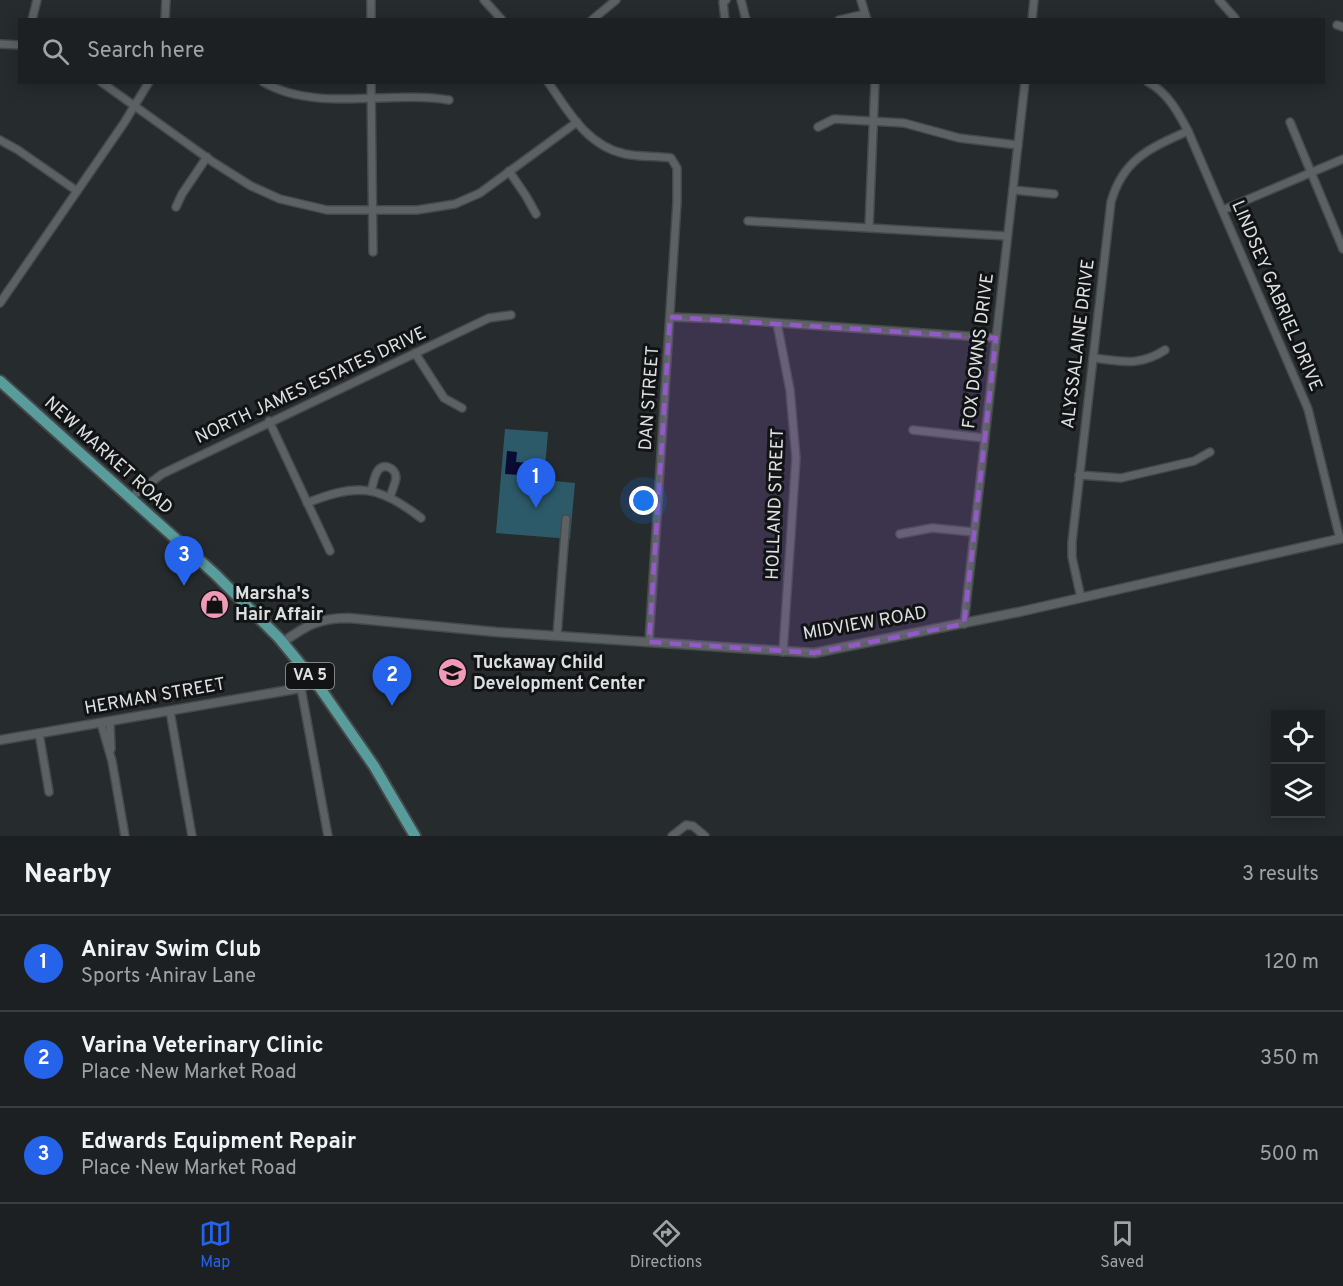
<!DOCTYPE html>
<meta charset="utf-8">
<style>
body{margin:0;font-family:Overpass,sans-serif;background:#25282a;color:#f1f3f6}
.controls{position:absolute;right:18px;bottom:18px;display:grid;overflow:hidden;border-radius:0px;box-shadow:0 3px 15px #0003}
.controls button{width:54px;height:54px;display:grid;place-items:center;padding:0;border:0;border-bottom:2px solid #3a3e40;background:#1c2022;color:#f1f3f6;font:30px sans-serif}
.you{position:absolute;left:644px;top:501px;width:21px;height:21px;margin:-15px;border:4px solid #fff;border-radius:50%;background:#1a73e8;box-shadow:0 0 0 9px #1a73e833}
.badge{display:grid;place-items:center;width:39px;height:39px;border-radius:50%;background:#2563eb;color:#fff;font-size:20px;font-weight:700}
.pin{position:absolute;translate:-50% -50px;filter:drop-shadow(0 2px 3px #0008)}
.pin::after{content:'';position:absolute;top:32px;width:21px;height:18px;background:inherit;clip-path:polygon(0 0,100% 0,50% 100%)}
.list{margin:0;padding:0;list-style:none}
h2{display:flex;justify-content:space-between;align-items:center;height:78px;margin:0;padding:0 24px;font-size:26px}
h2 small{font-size:20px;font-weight:400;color:#a0a3a5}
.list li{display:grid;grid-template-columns:39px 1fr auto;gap:18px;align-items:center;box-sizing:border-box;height:96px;padding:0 24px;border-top:2px solid #3a3e40}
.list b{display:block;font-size:22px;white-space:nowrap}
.list p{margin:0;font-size:20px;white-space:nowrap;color:#a0a3a5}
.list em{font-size:20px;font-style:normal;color:#a0a3a5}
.icon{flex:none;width:33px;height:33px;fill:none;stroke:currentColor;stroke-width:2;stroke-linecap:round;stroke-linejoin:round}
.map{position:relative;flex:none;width:1343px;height:836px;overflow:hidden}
.search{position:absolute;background:#1c2022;box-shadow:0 3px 15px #0003;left:18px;right:18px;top:18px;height:66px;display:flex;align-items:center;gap:15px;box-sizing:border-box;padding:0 21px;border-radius:0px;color:#a0a3a5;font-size:22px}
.sheet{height:366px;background:#1c2022}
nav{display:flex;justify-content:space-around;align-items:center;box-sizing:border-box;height:84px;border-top:2px solid #3a3e40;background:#1c2022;font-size:16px;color:#a0a3a5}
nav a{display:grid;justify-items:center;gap:3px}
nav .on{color:#2563eb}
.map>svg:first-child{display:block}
.green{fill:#2c5a69}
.water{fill:#0b0b34}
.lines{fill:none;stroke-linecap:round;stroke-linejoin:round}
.minor-casing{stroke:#45494a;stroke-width:10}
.tertiary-casing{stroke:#45494a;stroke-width:11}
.primary-casing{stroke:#45494a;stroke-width:14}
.minor{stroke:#5c6264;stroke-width:7}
.tertiary{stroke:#5c6264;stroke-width:8}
.primary{stroke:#599c9c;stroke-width:10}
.marked{fill:#9459c8;fill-opacity:0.2;stroke:#9459c8;stroke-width:4.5;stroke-dasharray:12 8;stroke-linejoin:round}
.labels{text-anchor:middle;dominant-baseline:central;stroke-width:6;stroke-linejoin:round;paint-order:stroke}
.shield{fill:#111314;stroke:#a0a2a4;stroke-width:1.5}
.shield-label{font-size:16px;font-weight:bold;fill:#dde0e2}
.street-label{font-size:18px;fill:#dde0e2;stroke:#111314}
.poi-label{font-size:18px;font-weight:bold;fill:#dde0e2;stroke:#111314;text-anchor:start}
</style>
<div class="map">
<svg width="1343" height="836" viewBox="0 0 1343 836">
<rect width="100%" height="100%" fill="#262b2d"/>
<!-- green -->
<path class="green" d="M505,429L548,432L544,480L575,483L570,539L496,533Z"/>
<!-- water -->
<path class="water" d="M507,451L517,452L516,462L530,463L528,483L519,482V475L505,474Z"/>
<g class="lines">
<defs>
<g id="minor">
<path d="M371,0V20"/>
<path d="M484,0L502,20"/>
<path d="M741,0L746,20"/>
<path d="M861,0L867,20"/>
<path d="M1219,0L1235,18"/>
<path d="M32,20L37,0"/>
<path d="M165,20L166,0"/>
<path d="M592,20L616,0"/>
<path d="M725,20L723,2L726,0"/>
<path d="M839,20L865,14"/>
<path d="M1032,20L1034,0"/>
<path d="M1337,25L1343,27"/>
<path d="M0,44L20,45"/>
<path d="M101,82L213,162L251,186L280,199L327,210H417L455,204L480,193L577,122"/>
<path d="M263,82C316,113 390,90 449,100"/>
<path d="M371,82L373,252"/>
<path d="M548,82C568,111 587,146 625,154C640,157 656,156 671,158L677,168V202L649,642"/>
<path d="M1148,82C1168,93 1178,112 1188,131L1308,409L1340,539"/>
<path d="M1290,122L1343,249"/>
<path d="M818,127L834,119L904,123L959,138L1018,145"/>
<path d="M0,140L18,150L77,191"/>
<path d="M509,171L526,196L536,214"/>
<path d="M1013,190L1054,194"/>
<path d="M176,207L182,194L207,157"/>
<path d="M1223,210L1343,159"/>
<path d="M748,221L1007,236"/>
<path d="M869,228L875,82"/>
<path d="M0,303L124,123L149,82"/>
<path d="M670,317L724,319L996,338"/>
<path d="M777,323L790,390L796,458L783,652"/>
<path d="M415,353L444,398L462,408"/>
<path d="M1093,358C1121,361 1139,367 1165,350"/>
<path d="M269,421L330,551"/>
<path d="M913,430L984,438"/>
<path d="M1079,475L1121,478L1194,461L1210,452"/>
<path d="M371,491C373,485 374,477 377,472C382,462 396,467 396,478C395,484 392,491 390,497"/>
<path d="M130,498L162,474L489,318L511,315"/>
<path d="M307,503C356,483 379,485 421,518"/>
<path d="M900,534L932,528L974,532"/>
<path d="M1081,598L1072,557V542L1111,202C1123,159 1150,148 1188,131"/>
<path d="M964,624L1025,82"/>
<path d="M557,636L566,519"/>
<path d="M301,688L328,836"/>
<path d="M170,711L192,836"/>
<path d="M110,722L111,749"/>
<path d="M101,723L112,761L125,836"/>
<path d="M39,733L49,792"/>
<path d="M672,836L686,825L693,826L705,836"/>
</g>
<g id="tertiary">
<path d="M283,642C307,625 319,618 349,618L496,632L814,653L1019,612L1343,538"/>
<path d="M0,740L301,688L314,681"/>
</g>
<path id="primary" d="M0,381L215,574L279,638L320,688L374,766L415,836"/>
</defs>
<!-- minor casing -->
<use href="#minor" class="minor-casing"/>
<!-- tertiary casing -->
<use href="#tertiary" class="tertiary-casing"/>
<!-- primary casing -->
<use href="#primary" class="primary-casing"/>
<!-- minor -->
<use href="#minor" class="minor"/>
<!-- tertiary -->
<use href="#tertiary" class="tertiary"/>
<!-- primary -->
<use href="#primary" class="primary"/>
</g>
<!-- marked area -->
<path class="marked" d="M670,317L996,338L964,624L814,653L649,642Z"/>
<!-- icons -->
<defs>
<symbol id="shop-disc" viewBox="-11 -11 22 22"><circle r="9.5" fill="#f09ab7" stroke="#111314"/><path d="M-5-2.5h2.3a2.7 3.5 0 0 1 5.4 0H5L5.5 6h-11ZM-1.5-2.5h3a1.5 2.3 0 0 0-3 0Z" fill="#111"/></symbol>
<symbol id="school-disc" viewBox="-11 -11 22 22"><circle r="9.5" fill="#f09ab7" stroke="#111314"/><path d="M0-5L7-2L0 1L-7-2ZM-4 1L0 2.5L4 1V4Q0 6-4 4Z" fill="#111"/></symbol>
</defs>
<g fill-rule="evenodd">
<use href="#shop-disc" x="198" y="588" width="33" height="33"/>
<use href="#school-disc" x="436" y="656" width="33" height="33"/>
</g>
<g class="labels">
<!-- shield labels -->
<rect class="shield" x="286" y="663" width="48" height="26" rx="4.5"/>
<g class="shield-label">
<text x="310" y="676">VA 5</text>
</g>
<!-- street labels -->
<g class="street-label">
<text transform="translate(1276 296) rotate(67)">LINDSEY GABRIEL DRIVE</text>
<text transform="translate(1079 344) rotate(-83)">ALYSSALAINE DRIVE</text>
<text transform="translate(979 351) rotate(-83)">FOX DOWNS DRIVE</text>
<text transform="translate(311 386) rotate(-25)">NORTH JAMES ESTATES DRIVE</text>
<text transform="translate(650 398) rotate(-86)">DAN STREET</text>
<text transform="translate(108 456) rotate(42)">NEW MARKET ROAD</text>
<text transform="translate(776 504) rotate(-88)">HOLLAND STREET</text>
<text transform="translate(865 624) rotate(-10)">MIDVIEW ROAD</text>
<text transform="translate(155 697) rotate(-10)">HERMAN STREET</text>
</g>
<!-- poi labels -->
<g class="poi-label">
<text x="235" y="594">Marsha's<tspan x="235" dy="21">Hair Affair</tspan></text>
<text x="473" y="663">Tuckaway Child<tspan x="473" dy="21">Development Center</tspan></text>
</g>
</g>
</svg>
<div class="controls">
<button><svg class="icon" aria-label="locate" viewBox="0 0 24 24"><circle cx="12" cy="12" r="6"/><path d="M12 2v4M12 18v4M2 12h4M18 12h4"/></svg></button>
<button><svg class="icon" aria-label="layers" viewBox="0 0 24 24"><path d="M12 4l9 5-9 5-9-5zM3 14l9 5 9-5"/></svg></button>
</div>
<div class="you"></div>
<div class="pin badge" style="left:536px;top:508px">1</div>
<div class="pin badge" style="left:392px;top:706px">2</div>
<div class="pin badge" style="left:184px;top:586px">3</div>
<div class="search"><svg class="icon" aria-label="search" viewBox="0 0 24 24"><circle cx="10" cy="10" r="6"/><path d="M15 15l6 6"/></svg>Search here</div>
</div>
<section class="sheet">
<h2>Nearby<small>3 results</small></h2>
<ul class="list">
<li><span class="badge">1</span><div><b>Anirav Swim Club</b><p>Sports · Anirav Lane</p></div><em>120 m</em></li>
<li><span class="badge">2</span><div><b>Varina Veterinary Clinic</b><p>Place · New Market Road</p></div><em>350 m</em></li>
<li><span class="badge">3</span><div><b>Edwards Equipment Repair</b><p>Place · New Market Road</p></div><em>500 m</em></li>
</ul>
</section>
<nav>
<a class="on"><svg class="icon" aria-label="map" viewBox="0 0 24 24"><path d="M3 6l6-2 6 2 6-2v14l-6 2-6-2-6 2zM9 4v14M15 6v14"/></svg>Map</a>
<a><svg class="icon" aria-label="directions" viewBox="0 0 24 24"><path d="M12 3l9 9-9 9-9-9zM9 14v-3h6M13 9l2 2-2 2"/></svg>Directions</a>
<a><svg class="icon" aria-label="saved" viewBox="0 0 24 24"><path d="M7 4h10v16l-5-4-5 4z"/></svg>Saved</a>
</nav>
